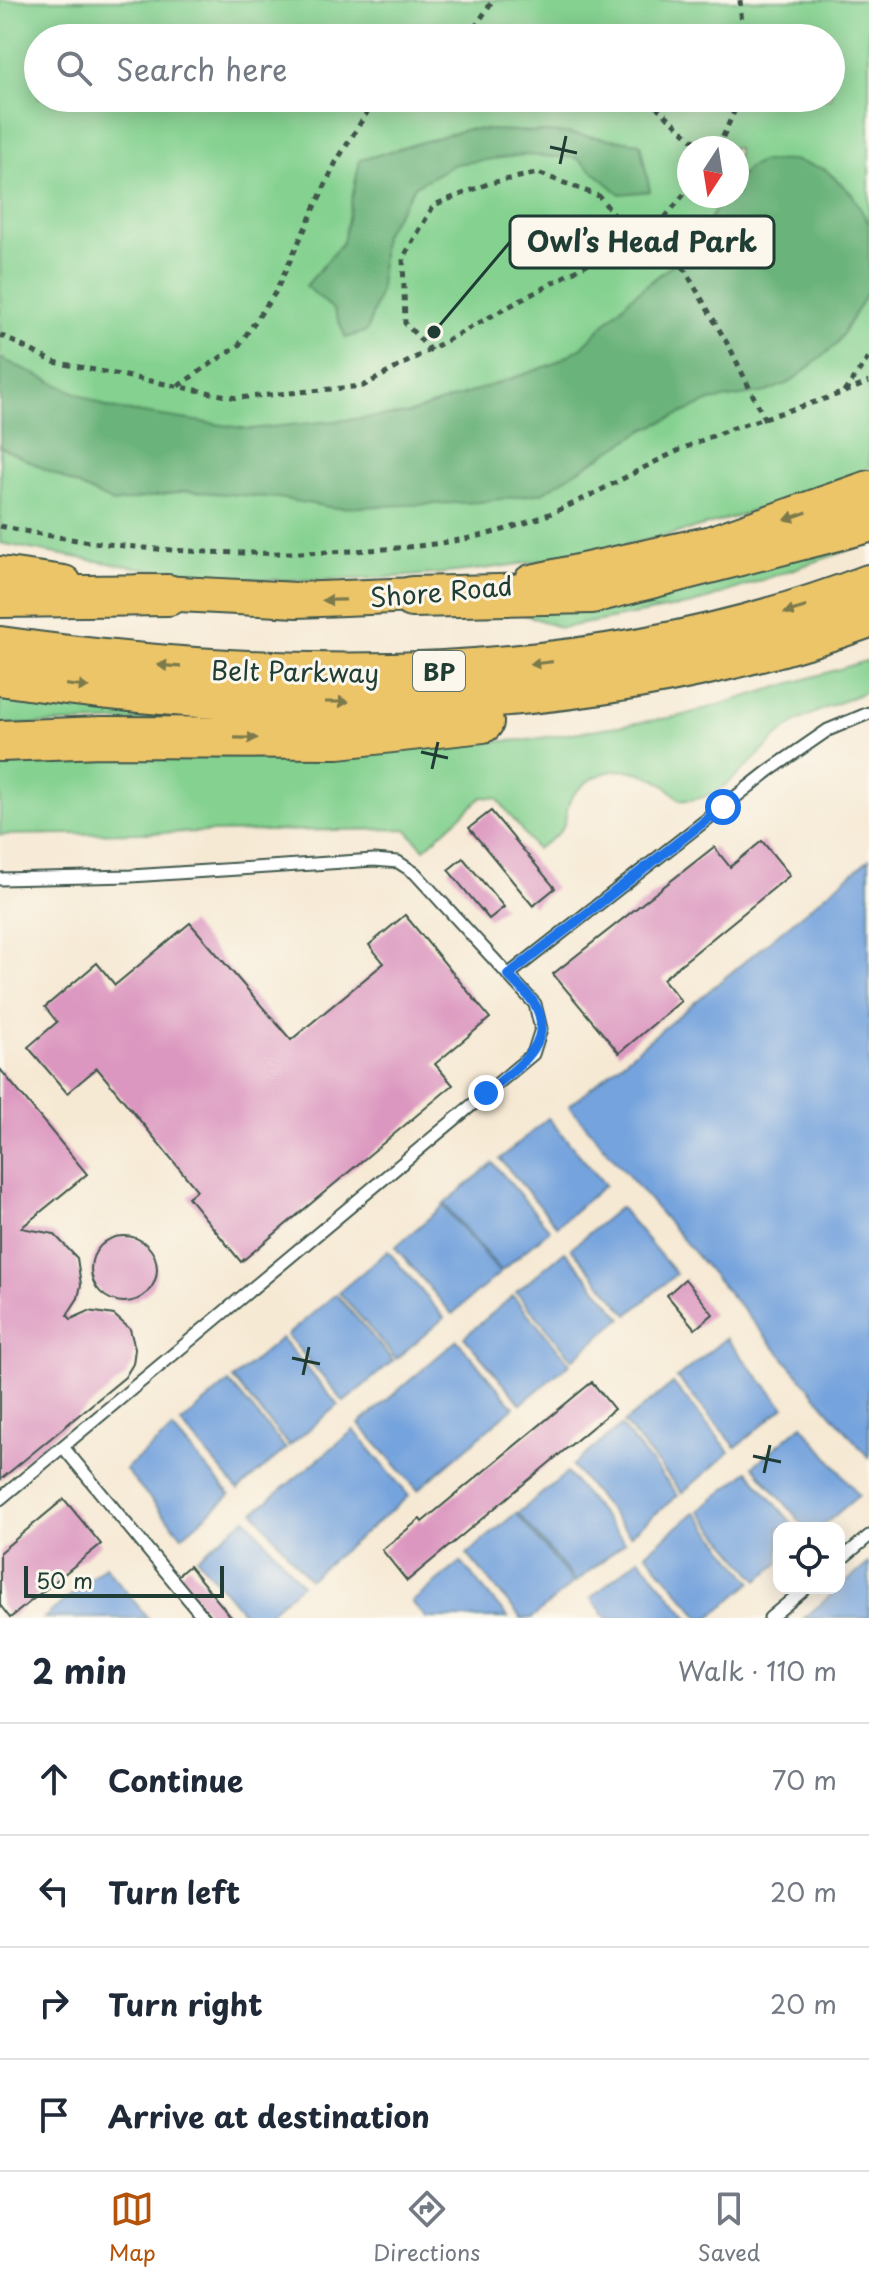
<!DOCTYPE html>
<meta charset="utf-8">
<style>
body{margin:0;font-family:"Playpen Sans",sans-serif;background:#f2f2f3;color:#1f2937}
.controls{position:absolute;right:24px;bottom:24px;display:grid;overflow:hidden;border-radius:16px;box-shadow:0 4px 20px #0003}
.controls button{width:72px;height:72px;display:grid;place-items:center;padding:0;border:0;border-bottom:2px solid #e0e1e3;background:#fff;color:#1f2937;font:40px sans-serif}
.compass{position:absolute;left:677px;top:136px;width:72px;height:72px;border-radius:50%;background:#fff;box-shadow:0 4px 20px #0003;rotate:192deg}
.scale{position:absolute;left:24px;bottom:20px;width:200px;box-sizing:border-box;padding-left:8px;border:4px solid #1f3d34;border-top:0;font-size:22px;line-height:28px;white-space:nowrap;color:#1f3d34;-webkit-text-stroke:6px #fbf7ec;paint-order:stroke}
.stop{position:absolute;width:24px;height:24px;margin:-18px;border:6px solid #1a73e8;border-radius:50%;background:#fff}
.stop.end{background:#1a73e8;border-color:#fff;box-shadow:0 2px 8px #0008}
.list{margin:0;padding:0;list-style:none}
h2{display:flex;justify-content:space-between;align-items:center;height:104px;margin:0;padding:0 32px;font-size:34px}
h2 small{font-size:26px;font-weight:400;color:#747a83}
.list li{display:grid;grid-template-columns:52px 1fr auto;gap:24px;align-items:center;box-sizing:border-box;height:112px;padding:0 32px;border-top:2px solid #e0e1e3}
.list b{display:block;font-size:30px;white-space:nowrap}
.list em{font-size:26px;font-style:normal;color:#747a83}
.icon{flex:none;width:44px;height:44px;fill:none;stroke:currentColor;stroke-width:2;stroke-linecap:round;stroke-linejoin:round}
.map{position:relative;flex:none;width:869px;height:1618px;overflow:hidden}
.search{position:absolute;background:#fff;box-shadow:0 4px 20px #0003;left:24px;right:24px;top:24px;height:88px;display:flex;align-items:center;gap:20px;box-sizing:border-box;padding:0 28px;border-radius:44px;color:#747a83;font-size:30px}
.sheet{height:552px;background:#fff}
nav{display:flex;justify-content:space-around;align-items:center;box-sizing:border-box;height:112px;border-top:2px solid #e0e1e3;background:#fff;font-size:22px;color:#747a83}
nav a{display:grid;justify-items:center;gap:4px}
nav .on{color:#b45309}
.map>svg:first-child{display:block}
.green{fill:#84d190;stroke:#528762;stroke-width:2;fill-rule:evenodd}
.forest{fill:#6bb37a;stroke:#457857;stroke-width:2}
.water{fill:#74a3dd;stroke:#4a7088;stroke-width:2}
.building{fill:#dc97c0}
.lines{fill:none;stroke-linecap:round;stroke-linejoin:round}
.lane-casing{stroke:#3f574c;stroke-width:15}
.primary-casing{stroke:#3f574c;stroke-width:38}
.highway-casing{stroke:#3f574c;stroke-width:44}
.path{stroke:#3f574c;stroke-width:5;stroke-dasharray:6 6;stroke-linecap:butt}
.lane{stroke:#fff;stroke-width:11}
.primary{stroke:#edc569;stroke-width:34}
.highway{stroke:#edc569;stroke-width:40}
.oneway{fill:#7c7a4c}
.route{stroke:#1a73e8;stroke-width:10}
.ticks{fill:none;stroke:#1f3d34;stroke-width:3}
.labels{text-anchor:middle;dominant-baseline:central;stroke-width:6;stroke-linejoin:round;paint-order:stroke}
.shield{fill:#fbf7ec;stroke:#61756b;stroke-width:2}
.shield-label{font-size:24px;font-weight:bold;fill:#1f3d34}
.street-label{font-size:26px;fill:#1f3d34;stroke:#fbf7ec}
.leader{fill:none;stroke:#1f3d34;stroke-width:3}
.callout-dot{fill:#1f3d34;stroke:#fbf7ec;stroke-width:3}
.callout{fill:#fbf7ec;stroke:#1f3d34;stroke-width:3}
.callout-label{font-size:28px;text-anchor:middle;font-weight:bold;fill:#1f3d34}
</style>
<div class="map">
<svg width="869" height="1618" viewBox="0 0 869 1618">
<rect width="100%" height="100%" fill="#fbf7ec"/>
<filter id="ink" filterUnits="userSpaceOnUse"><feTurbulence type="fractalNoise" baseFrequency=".0125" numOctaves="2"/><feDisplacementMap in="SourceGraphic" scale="16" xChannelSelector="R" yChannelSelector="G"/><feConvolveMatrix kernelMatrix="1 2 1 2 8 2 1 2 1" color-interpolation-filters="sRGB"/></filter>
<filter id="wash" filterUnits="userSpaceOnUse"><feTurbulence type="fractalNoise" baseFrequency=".006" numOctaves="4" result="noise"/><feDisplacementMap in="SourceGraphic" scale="32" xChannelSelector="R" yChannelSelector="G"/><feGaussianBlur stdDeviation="1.8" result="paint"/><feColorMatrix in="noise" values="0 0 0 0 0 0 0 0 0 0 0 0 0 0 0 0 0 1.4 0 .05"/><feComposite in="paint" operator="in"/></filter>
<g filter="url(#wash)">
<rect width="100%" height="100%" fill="#f6e9d4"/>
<!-- green -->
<g class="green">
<path d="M0,0H869V468C692,545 481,581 289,580C193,579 94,562 0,543ZM38,38H831V98H38ZM689,148H737V196H689Z"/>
<path d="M869,529V543L693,604L561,628L504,607Z"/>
<path d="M869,660V690C845,701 817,710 795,723C759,746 726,805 680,800C649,765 606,758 573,795C565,804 568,821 561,830C556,838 543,844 536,849L497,798L482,797L424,849L406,829L0,835V759L528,740L681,716Z"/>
<path d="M0,687L179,708L177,720L0,725Z"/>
</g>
<!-- forest -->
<g class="forest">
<path d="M467,129L566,133L640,143L650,191L620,194L577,158L523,155L455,164L415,186L383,235L380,291L367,331L346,338L334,310L306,286L343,242L360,160Z"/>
<path d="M792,160L825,169L852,194L869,224V289L836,345L791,382L766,392L710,401L644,430L542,493L480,502L334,508L278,498L187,491L113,503L0,447V358L109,408L249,429L407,414L551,365L582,347L630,298L697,245L722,196H737V180L749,167L761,162Z"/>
</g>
<!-- water -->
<g class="water">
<path d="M869,859V1458L569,1106Z"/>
<path d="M548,1118L605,1185L557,1226L500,1159Z"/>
<path d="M493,1163L550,1230L501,1271L444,1204Z"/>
<path d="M443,1206L500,1273L452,1314L395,1247Z"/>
<path d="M620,1207L676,1274L628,1315L571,1248Z"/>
<path d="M388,1251L444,1318L396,1359L339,1292Z"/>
<path d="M565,1251L622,1318L573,1359L516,1292Z"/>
<path d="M336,1294L393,1361L344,1402L287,1335Z"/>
<path d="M513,1296L570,1363L521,1404L464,1337Z"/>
<path d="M281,1338L338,1405L289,1446L233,1379Z"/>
<path d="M726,1338L784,1407L736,1447L677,1378Z"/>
<path d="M457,1340L514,1407L418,1490L359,1424Z"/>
<path d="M229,1382L286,1449L238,1490L181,1423Z"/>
<path d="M673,1383L730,1452L682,1493L624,1423Z"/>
<path d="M802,1425L859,1495L820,1528H806L753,1466Z"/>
<path d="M621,1426L678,1495L630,1535L572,1466Z"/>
<path d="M173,1429L230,1495L182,1536L125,1469Z"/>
<path d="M354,1430L409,1496L309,1579L254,1512Z"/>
<path d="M748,1471L796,1528H779V1563L758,1580L699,1511Z"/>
<path d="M567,1473L625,1542L576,1582L518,1513Z"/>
<path d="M695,1512L752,1582L709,1618H701L646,1553Z"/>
<path d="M516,1513L574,1583L532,1618H521L467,1554Z"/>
<path d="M246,1518L302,1584L263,1618H247L197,1558Z"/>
<path d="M639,1558L689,1618H607L591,1598Z"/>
<path d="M461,1562L508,1618H426L412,1602Z"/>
<path d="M869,1563V1618H804Z"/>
<path d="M105,1566L148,1618H44Z"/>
</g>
<g id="blocks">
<!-- building -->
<g class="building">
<path d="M491,811L555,888L533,906L469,828Z"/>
<path d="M762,841L790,875L663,979L681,1001L619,1053L553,974L714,847L730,867Z"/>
<path d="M463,858L504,907L489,919L448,870Z"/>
<path d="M405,915L490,1018L435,1064L453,1085L241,1262L188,1197L197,1190L97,1068L67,1093L28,1047L57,1022L45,1007L97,963L115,985L190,923L291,1040L384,963L369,945Z"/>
<path d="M0,1069L87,1174L21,1228L54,1234L77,1258L81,1285L78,1298L67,1315L71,1319L89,1311L114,1315L130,1329L135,1349L133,1364L125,1377L0,1480Z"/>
<circle cx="124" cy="1269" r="33"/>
<path d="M685,1279L713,1314L695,1329L667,1295Z"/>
<path d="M592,1382L614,1409L407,1581L382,1550L420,1519L422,1522Z"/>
<path d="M64,1499L101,1544L10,1618L0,1605V1552Z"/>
<path d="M189,1566L232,1618H213L177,1576Z"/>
</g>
</g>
</g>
<g filter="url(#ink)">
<use href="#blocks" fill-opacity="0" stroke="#3f574c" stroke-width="2"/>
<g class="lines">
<defs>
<g id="lane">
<path d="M0,879L131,876L374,860L398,862L415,873L535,1004L541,1029L533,1054L0,1499"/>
<path d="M508,975L770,770L828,730L869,713"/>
<path d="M63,1447L204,1618"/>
<path d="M839,1561L869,1536"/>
<path d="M770,1618L806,1588"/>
</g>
<g id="primary">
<path d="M0,574L64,583"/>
<path d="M531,582L712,543L869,488"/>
<path d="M140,592L297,600L439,594"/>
</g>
<g id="highway">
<path d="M0,597L168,595"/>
<path d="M412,597L592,593L869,522"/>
<path d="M0,647C288,688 593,691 869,585"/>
<path d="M0,675C290,718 590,718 869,617"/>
<path d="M0,741L101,737L338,738L483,722"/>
</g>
</defs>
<!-- lane casing -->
<use href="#lane" class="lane-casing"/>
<!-- primary casing -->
<use href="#primary" class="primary-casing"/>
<!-- highway casing -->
<use href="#highway" class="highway-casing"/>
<!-- path -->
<g class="path">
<path d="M740,0L743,38"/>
<path d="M468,38L493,0"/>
<path d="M647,98L702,148"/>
<path d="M718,148L740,98"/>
<path d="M659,225L731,350L765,420"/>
<path d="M0,335L54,362L237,398L363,386L659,225L689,188"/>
<path d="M431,351L405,323L403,258L434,205L490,183L538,173L599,196L633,239"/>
<path d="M178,386L239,345L275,293L336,162L376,98"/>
<path d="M844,392L869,357"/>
<path d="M0,526C110,550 219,556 331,552C396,549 461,545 522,524C584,504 638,467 698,442C753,418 814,406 869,382"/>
</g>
<!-- lane -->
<use href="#lane" class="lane"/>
<!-- primary -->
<use href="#primary" class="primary"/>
<!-- highway -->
<use href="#highway" class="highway"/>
</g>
<!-- one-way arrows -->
<defs><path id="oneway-solid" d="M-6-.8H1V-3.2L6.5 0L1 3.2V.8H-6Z" transform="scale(2)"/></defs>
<g class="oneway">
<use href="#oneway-solid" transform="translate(796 516) rotate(161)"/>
<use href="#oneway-solid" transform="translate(334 600) rotate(179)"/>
<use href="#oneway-solid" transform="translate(795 610) rotate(163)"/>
<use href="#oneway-solid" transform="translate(541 663) rotate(173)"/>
<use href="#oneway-solid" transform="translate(169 666) rotate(-176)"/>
<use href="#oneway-solid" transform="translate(77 686) rotate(7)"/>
<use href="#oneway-solid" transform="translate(337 702)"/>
<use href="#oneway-solid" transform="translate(246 738) rotate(1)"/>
</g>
</g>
<g class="lines" filter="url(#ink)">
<!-- route -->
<path class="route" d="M486,1093C512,1071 559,1043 534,1003C528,993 516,984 508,975L723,807"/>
</g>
<!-- ticks -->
<path class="ticks" d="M550,147L577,153M560,164L566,136M421,752L448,758M432,769L438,742M292,1358L320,1364M303,1375L309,1347M753,1456L781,1462M764,1473L770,1445"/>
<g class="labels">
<!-- shield labels -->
<rect class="shield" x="413" y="651" width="52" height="40" rx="6"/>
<g class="shield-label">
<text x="439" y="671">BP</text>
</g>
<!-- street labels -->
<g class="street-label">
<text transform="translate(441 591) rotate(-5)">Shore Road</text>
<text transform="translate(295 671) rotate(1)">Belt Parkway</text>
</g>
</g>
<!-- callouts -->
<path class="leader" d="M434 332L510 242"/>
<circle class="callout-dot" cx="434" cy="332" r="8"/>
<rect class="callout" x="510" y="216" width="264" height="52" rx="8"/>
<g class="callout-label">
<text x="642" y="252">Owl’s Head Park</text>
</g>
</svg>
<div class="controls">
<button><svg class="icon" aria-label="locate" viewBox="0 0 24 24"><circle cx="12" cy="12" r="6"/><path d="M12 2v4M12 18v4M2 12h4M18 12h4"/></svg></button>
</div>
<svg class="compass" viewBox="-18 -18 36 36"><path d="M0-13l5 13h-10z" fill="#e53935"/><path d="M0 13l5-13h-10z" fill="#747a83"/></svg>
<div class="scale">50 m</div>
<div class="stop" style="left:723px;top:807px"></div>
<div class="stop end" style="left:486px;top:1093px"></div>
<div class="search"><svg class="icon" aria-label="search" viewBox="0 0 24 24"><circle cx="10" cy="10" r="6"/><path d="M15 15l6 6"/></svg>Search here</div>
</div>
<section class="sheet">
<h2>2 min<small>Walk · 110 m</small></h2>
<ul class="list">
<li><svg class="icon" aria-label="ahead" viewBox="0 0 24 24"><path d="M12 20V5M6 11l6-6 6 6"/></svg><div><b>Continue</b></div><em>70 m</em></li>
<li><svg class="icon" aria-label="left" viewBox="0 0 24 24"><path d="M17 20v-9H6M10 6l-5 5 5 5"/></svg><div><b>Turn left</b></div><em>20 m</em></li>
<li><svg class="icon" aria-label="right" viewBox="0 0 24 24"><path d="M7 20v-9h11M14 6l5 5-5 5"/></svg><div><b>Turn right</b></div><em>20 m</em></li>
<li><svg class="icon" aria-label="arrive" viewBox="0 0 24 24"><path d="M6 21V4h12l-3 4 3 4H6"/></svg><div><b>Arrive at destination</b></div></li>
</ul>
</section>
<nav>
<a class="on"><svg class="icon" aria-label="map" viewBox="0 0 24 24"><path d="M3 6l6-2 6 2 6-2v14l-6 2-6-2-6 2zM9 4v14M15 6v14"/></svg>Map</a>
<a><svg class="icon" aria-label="directions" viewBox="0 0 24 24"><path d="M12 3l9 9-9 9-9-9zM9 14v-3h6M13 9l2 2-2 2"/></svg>Directions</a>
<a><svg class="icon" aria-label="saved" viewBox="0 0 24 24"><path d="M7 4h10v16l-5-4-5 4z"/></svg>Saved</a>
</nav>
